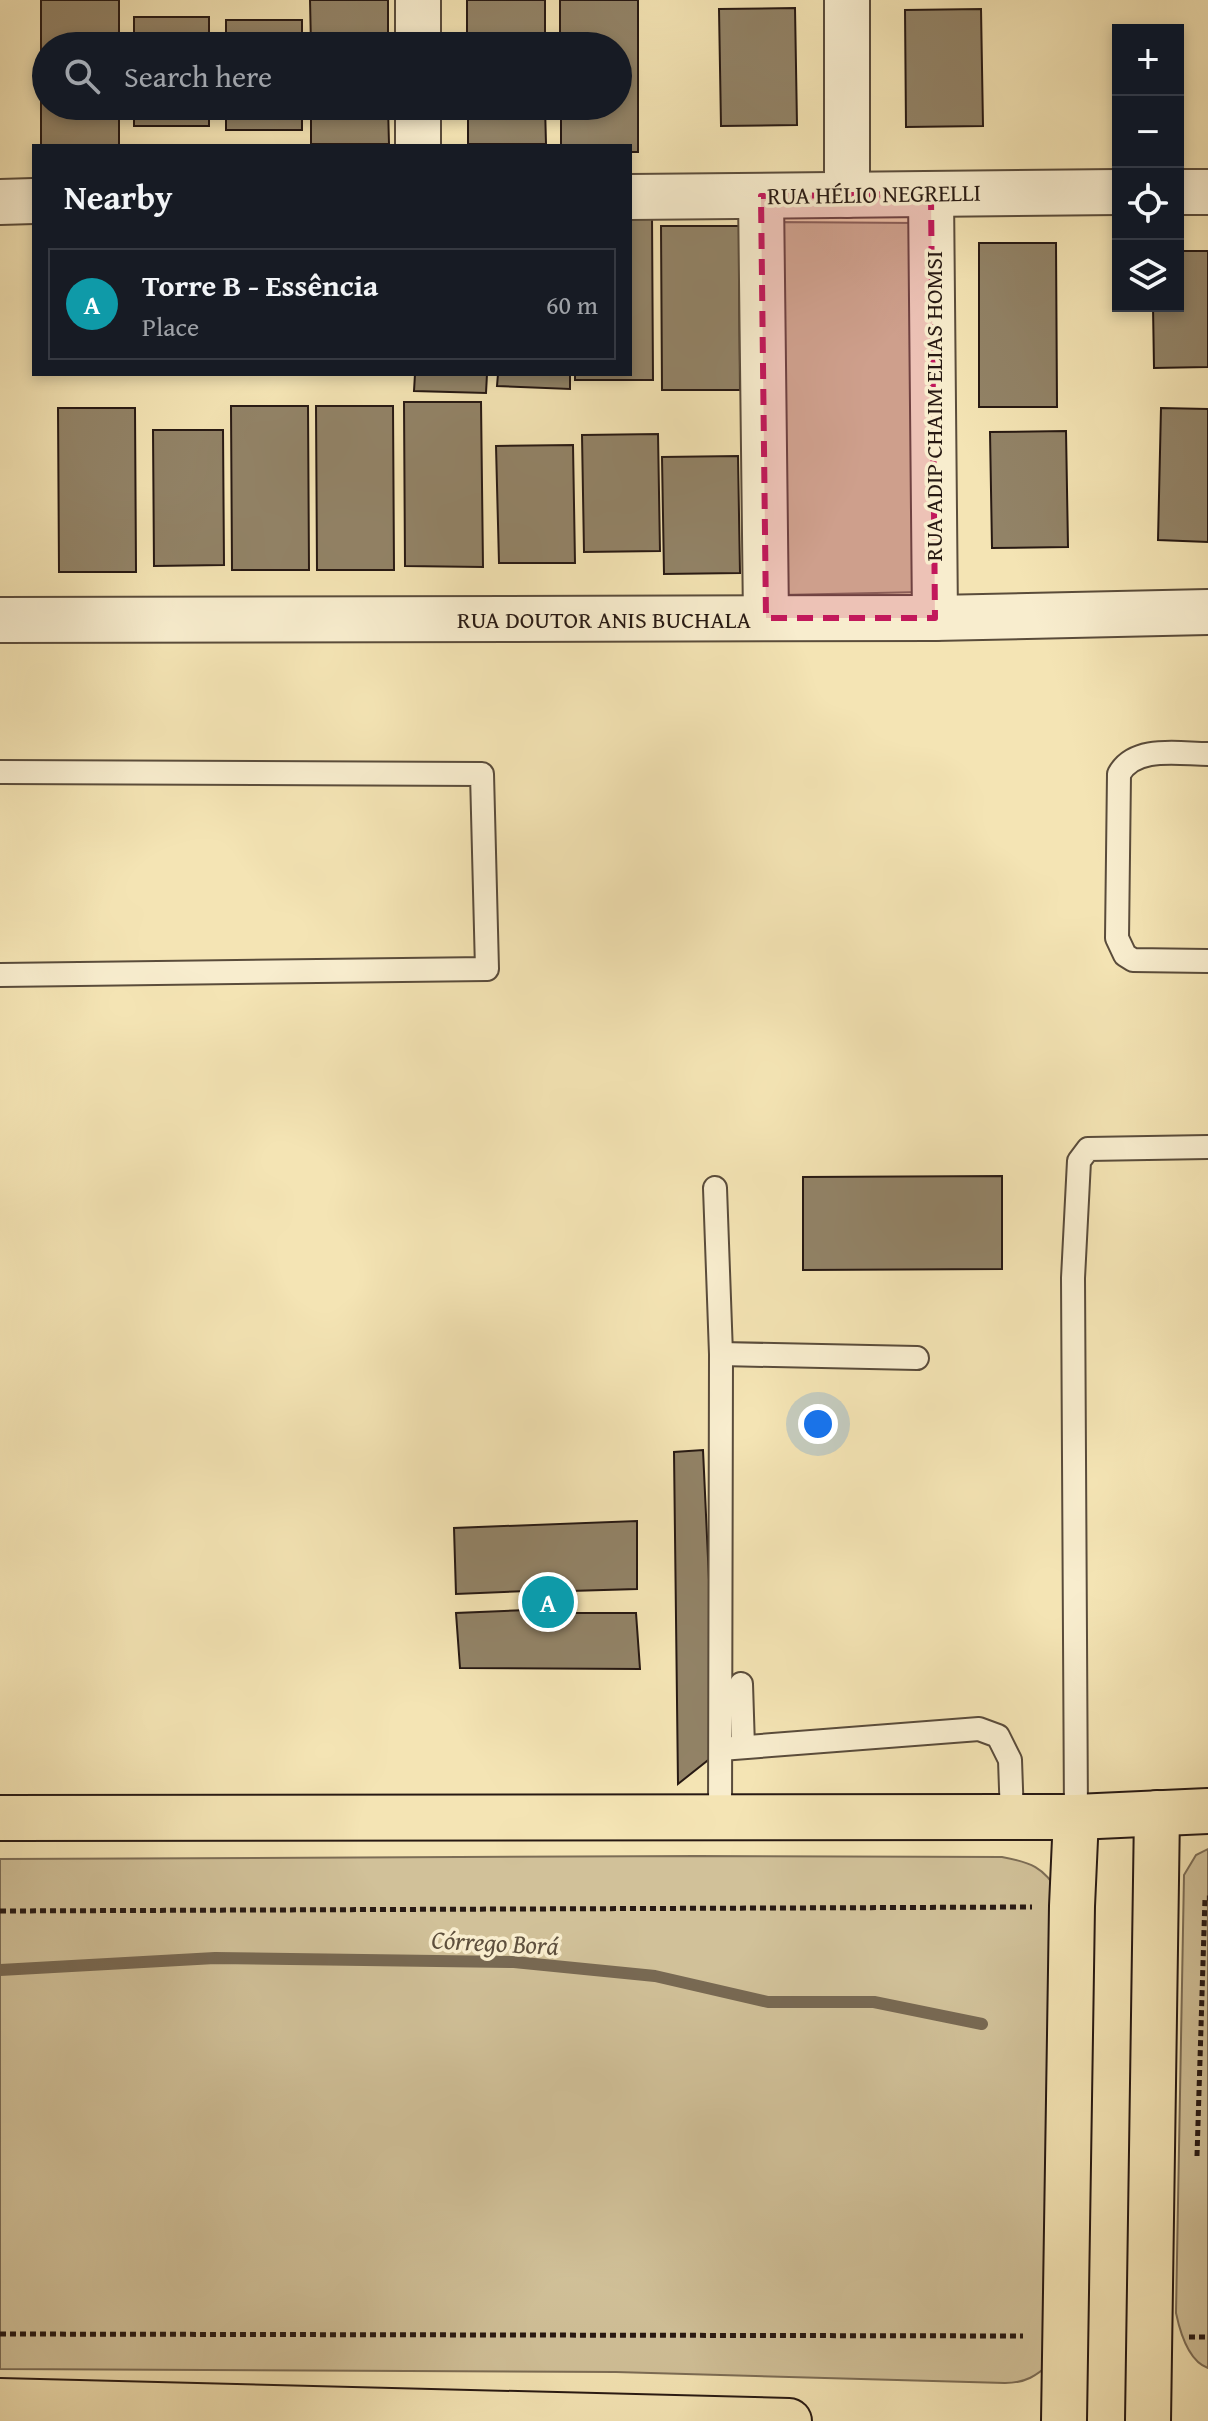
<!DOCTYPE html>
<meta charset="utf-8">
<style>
body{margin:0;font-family:"Gentium Book Plus",serif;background:#242831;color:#f1f3f6}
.controls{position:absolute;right:24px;top:24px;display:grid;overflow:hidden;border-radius:0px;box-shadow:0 4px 12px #0003}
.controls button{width:72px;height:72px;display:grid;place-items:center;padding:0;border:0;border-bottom:2px solid #363941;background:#171b24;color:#f1f3f6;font:40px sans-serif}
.you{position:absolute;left:818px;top:1424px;width:28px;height:28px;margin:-20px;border:6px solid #fff;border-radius:50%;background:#1a73e8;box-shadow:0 0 0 12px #1a73e833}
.badge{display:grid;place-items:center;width:52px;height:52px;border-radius:50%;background:#8c9099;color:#fff;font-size:26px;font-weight:700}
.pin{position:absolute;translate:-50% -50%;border:4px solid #fff;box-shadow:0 2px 8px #0006}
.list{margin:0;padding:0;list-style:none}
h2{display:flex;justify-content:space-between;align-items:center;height:104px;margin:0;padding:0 32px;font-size:34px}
h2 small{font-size:26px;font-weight:400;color:#9ea1a6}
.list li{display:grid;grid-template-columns:52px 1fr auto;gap:24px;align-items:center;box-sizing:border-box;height:112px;margin:0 16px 16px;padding:0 16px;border:2px solid #363941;border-radius:0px}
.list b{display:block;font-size:30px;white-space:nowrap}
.list p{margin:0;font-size:26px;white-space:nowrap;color:#9ea1a6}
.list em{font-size:26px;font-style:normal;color:#9ea1a6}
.icon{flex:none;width:44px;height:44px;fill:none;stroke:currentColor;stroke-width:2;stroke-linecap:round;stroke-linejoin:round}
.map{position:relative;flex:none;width:1208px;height:2421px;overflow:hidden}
.search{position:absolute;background:#171b24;box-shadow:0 4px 12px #0003;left:32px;top:32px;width:600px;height:88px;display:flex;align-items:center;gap:20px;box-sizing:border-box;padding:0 28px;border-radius:44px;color:#9ea1a6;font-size:30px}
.panel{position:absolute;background:#171b24;box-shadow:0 4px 12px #0003;left:32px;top:144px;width:600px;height:232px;border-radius:0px}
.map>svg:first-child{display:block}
.green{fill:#d1c199;stroke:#7c6d56;stroke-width:2}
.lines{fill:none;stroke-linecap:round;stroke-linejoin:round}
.stream{stroke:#786953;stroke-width:12}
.building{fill:#928367;stroke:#271913;stroke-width:2}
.service-casing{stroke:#5a4c3b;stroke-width:26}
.minor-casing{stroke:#5a4c3b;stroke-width:48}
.primary-casing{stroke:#271913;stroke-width:48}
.path{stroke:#271913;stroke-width:5;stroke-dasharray:6 4;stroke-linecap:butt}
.service{stroke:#f8edce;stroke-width:22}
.minor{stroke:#f8edce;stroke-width:44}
.primary{stroke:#f4e4b4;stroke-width:44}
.marked{fill:#c2185b;fill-opacity:0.2;stroke:#c2185b;stroke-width:6;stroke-dasharray:16 10;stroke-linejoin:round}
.labels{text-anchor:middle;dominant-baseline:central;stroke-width:7;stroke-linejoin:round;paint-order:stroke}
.street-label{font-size:24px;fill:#271913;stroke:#f8edce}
.water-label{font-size:26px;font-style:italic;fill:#5d4f3d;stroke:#f8edce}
</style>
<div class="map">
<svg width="1208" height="2421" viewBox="0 0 1208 2421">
<rect width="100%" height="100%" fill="#f4e4b4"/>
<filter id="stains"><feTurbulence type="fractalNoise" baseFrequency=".0025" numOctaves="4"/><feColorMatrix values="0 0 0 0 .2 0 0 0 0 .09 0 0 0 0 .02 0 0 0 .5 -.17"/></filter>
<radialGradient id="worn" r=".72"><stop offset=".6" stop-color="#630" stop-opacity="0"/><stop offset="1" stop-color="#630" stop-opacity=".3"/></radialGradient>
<!-- green -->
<g class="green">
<path d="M775,222L918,223L923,592L781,595Z"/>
<path d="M1208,1849V2368C1188,2361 1180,2332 1176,2313L1184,1875L1196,1855Z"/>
<path d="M697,1856L1002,1857C1030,1862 1044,1867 1059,1893L1052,2362C1036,2376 1026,2383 1005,2383L616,2372L0,2369V1859Z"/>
</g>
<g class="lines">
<!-- stream -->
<path class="stream" d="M0,1970L215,1958L514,1962L655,1976L768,2002H874L982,2024"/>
</g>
<!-- building -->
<g class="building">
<path d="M41,0H119V46H46V106H119V145H41Z"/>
<path d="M310,0H388V46H311Z"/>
<rect x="467" y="0" width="78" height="46"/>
<path d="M560,0H638V152H630V146H561V106H618V46H560Z"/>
<path d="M795,8L797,125L721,126L719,9Z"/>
<path d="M981,9L983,126L906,127L905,10Z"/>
<rect x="134" y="17" width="75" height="29"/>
<rect x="226" y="20" width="76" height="26"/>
<rect x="134" y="106" width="75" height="20"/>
<rect x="226" y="106" width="76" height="24"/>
<path d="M311,106H388L389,144H311Z"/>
<path d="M468,106H545L546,144H468Z"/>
<path d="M630,216H652L653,380H575V374H630Z"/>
<path d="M661,226H739L740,390H662Z"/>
<path d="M979,243H1056L1057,407H979Z"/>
<path d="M1178,251H1208V367L1154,368L1153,306H1178Z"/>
<path d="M415,374H487L486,393L414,391Z"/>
<path d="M498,374H570V389L497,386Z"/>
<path d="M404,402H481L483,567L405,566Z"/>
<path d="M231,406H308L309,570H232Z"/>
<path d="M316,406H393L394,570H317Z"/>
<path d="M58,408H135L136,572H59Z"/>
<path d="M1161,408L1208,409V542L1158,540Z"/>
<path d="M153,430H223L224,565L154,566Z"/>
<path d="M1066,431L1068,547L992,548L990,432Z"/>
<path d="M658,434L660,551L584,552L582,435Z"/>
<path d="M573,445L575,563H499L496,446Z"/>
<path d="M738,456L740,573L664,574L662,457Z"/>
<path d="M1002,1176V1269L803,1270V1177Z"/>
<path d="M703,1450L717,1753L678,1784L674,1452Z"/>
<path d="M637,1521V1589L570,1591L567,1613H636L640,1669L460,1668L456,1613L528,1610L527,1591L456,1594L454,1528Z"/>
</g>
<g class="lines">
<defs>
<g id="service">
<path d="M1208,754C1179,754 1135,745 1119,774L1117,938L1125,955L1133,960L1208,961"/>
<path d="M0,772L482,774L487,969L0,975"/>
<path d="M715,1188L721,1354L720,1818"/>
<path d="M721,1354L917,1358"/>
<path d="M741,1684L743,1747"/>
<path d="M721,1749L979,1729L998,1736L1010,1760L1012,1817"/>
<path d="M1076,1817L1073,1278L1079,1161L1088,1149L1208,1147"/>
</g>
<g id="minor">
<path d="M847,0V195"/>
<path d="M418,46V0"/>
<path d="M418,146V106"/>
<path d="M1178,192H1208"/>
<path d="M931,194L935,618"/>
<path d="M761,196L766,618"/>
<path d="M630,197L1118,192"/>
<path d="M0,202L34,201"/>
<path d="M0,620L935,618L1208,612"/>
</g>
<g id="primary">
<path d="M0,1818L1076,1817L1208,1811"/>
<path d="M0,2401L789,2421"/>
<path d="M1064,2421L1072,1906L1076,1817"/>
<path d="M1148,2421L1157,1813"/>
</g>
</defs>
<!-- service casing -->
<use href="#service" class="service-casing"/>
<!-- minor casing -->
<use href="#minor" class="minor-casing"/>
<!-- primary casing -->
<use href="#primary" class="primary-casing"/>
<!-- path -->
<g class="path">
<path d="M0,1911L1032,1907"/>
<path d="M1197,2156L1205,1898H1208"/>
<path d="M0,2334L1023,2336"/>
<path d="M1189,2337H1208"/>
</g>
<!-- service -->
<use href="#service" class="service"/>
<!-- minor -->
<use href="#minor" class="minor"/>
<!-- primary -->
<use href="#primary" class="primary"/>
</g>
<!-- marked area -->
<path class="marked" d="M931,194L935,618H766L761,196Z"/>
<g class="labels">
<!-- street labels -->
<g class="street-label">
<text transform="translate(874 194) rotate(-1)">RUA HÉLIO NEGRELLI</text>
<text transform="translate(933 406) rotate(-90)">RUA ADIP CHAIM ELIAS HOMSI</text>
<text x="604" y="619">RUA DOUTOR ANIS BUCHALA</text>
</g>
<!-- water labels -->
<g class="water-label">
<text transform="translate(495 1942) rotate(3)">Córrego Borá</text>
</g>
</g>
<rect width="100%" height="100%" filter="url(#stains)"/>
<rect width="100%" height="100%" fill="url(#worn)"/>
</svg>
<div class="controls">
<button>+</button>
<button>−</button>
<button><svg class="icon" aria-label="locate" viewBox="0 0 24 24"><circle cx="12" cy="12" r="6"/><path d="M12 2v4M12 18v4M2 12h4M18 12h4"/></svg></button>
<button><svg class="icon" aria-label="layers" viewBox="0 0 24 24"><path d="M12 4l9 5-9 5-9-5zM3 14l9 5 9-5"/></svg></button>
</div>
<div class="you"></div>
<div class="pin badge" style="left:548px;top:1602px;background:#0f9aa8">A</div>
<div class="search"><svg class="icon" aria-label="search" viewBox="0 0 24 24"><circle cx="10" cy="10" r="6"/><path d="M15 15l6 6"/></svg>Search here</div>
<section class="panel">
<h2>Nearby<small></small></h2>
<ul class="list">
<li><span class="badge" style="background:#0f9aa8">A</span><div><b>Torre B - Essência</b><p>Place</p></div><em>60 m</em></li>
</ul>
</section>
</div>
